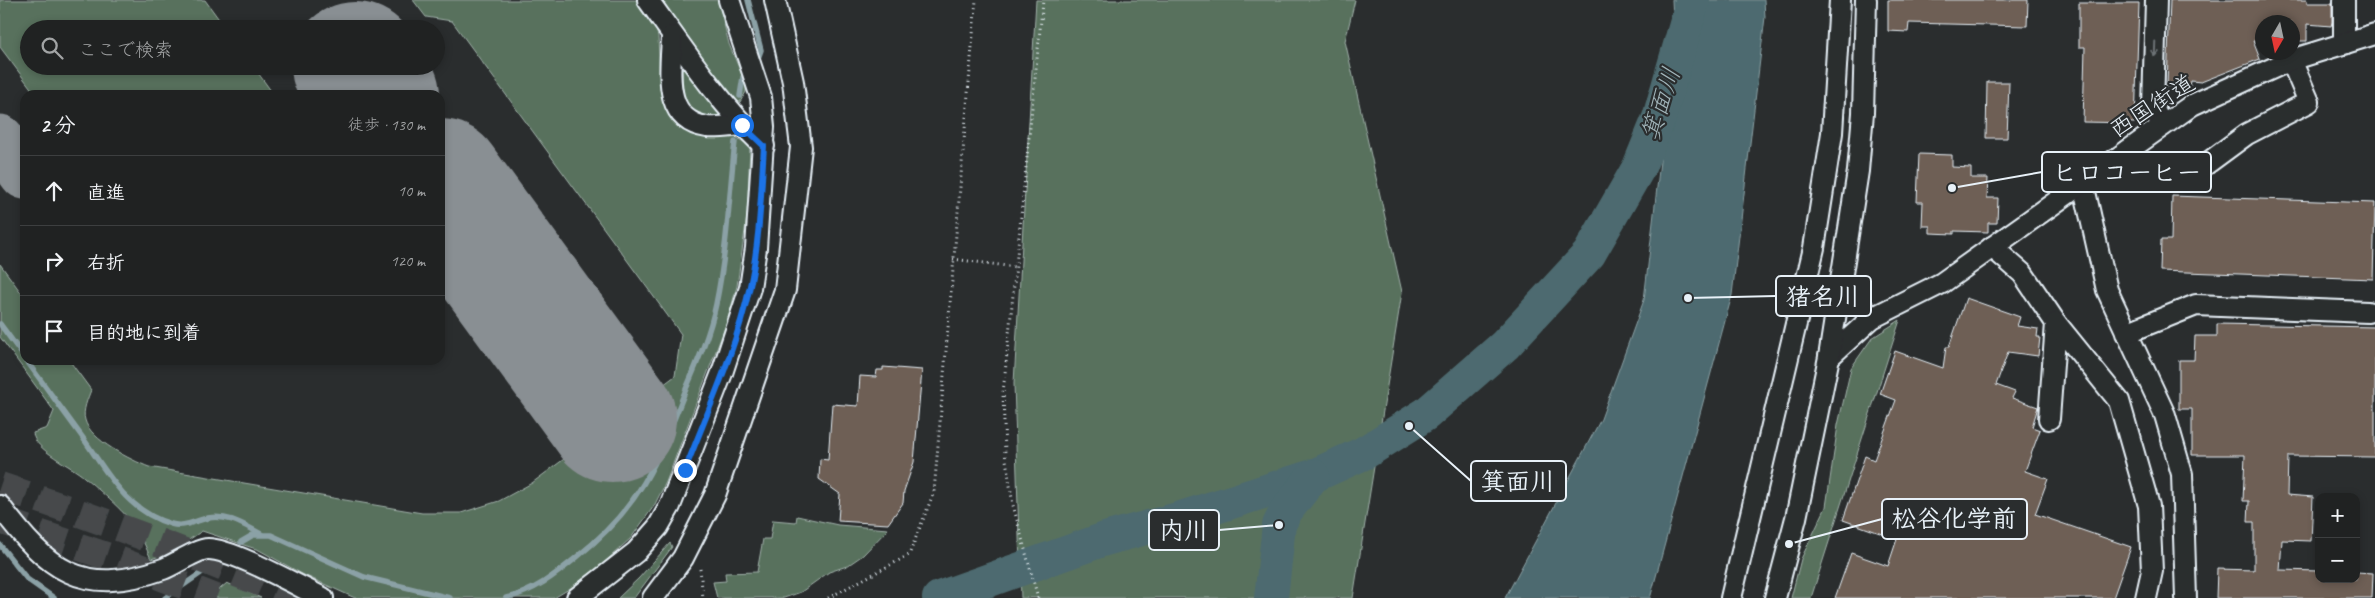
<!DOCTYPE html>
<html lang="ja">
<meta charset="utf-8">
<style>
body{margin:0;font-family:Caveat,"Klee One",sans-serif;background:#2d2f2f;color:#f1f3f6}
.controls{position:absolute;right:15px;bottom:15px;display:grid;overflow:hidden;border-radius:10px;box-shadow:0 2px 8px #0003}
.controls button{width:45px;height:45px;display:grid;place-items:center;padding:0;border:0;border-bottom:1px solid #3d3f40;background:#202222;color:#f1f3f6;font:25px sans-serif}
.compass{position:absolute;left:2255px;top:15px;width:45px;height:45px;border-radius:50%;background:#202222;box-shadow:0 2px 8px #0003;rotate:189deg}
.stop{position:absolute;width:15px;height:15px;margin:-11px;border:4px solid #1a73e8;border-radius:50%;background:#fff}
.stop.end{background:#1a73e8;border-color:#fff;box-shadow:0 1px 5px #0008}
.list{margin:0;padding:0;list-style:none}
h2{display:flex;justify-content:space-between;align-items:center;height:65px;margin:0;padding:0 20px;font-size:21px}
h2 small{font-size:16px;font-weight:400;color:#a2a4a5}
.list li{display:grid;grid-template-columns:32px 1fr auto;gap:15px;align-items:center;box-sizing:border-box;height:70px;padding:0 20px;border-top:1px solid #3d3f40}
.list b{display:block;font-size:19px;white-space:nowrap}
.list em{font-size:16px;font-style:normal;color:#a2a4a5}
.icon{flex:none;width:28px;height:28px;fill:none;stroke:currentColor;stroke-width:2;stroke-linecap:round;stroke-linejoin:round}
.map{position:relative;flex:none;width:2375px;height:598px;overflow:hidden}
.search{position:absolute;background:#202222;box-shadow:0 2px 8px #0003;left:20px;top:20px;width:425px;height:55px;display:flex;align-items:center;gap:12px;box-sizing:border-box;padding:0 18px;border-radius:28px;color:#a2a4a5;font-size:19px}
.panel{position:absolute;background:#202222;box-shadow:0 2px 8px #0003;left:20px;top:90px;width:425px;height:275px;border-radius:15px}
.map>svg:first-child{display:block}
.green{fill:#59715d;stroke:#a0b1aa}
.water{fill:#4d6b6f;stroke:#8ba1a6}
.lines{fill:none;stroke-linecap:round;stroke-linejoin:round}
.stream{stroke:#8ba1a6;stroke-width:5.5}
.river{stroke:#4d6b6f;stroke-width:34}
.taxiway{stroke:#898f93;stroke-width:51}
.runway{stroke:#898f93;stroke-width:128}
.building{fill:#6e5f54;stroke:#e8f1f8}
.highway-tunnel{stroke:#464a4c;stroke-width:28;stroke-dasharray:28 14;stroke-linecap:butt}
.minor-casing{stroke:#e8f1f8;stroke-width:24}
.path{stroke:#e8f1f8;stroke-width:3;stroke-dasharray:1 4;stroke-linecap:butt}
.minor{stroke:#2a2d2e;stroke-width:20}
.oneway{stroke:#6c7275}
.route{stroke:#1a73e8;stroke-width:6}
.labels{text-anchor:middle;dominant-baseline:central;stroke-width:4.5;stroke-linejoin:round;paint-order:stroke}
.street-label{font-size:24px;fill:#e8f1f8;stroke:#2a2d2e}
.water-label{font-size:25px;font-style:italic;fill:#a2b5ba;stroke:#2a2d2e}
.leader{fill:none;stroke:#e8f1f8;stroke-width:2}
.callout-dot{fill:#e8f1f8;stroke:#2a2d2e;stroke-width:2}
.callout{fill:#2a2d2e;stroke:#e8f1f8;stroke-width:2}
.callout-label{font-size:25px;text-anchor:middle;font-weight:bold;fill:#e8f1f8}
</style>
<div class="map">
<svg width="2375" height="598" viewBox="0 0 2375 598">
<rect width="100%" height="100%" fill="#2a2d2e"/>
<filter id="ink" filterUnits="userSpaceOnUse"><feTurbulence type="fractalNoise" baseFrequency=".02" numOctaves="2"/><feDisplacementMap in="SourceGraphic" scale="10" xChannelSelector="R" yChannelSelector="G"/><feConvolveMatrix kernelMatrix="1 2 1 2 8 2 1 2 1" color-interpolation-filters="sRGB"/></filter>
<g filter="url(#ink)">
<!-- green -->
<g class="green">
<path d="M0,0H205L226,29H29V66H253L274,95H36L0,47Z"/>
<path d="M413,0H637L655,27L658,36L660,82L667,110L675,120L700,136L731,134L750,146L747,216L737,286L727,322L666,482L654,506L631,538L599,567L569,589L554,598H355L304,575L259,550L202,531L171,552L151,559C147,550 143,540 138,531C129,515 99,490 84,477C72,466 34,450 33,433L47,428L54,411L0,337V264L25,298V360H69L91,390C88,398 82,411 85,420C90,440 131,460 149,467L422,513H461L499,501L532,483L675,376L681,334L452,21L426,17Z"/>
<path d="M660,0H718L729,44L746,85V92L740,102L735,101Z"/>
<path d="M1036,0H1355L1345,41L1402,292L1353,598H1021L1014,383Z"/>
<path d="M686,65L725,117C697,127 659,84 686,65Z"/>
<path d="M1900,320L1811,598H1791L1801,559L1826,507L1838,425L1851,368L1872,338Z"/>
<path d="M797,516L838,525L888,529L863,555L847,566L829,572L801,592L784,598H717L713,582L726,581L725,573L757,572L763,539H770L773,520L796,522Z"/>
<path d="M670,543L672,547L634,598H618L639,578Z"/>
<path d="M227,583L261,598H209Z"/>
</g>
<!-- water -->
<path class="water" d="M1672,0H1764L1765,17L1732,295L1651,595L1650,598H1505L1601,419L1644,300L1674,40Z"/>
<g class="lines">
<!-- stream -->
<g class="stream">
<path d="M748,0L761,50L757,61"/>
<path d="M740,96L743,77"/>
<path d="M0,324L25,358"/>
<path d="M26,360C45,386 64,412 83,438C107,472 126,511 171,524C184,528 194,521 208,518C228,514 244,525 261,534"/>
<path d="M241,542L253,535H271L364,577L450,598"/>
<path d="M0,545L27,579L54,598"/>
<path d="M165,598L211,566"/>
<path d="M506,598C534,592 555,575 577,557C641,506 657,463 686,389C698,361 710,333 716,304C727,251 729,196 735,142"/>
</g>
<!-- river -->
<g class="river">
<path d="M939,598L1105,539L1178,519L1313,476L1364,453L1426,414L1505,345L1589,254L1639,167L1659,118L1693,0"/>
<path d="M1271,598L1279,525L1286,511L1313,476"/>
</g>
<!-- taxiway -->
<g class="taxiway">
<path d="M370,87L375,95"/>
<path d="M0,140L25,174"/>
</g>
<!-- runway -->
<g class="runway">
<path d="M355,66L376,95"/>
<path d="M440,183L612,418"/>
</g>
</g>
<!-- building -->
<g class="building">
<path d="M1888,0H2028L2027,26L1909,23L1908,32L1888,31Z"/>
<path d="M2170,0H2307V3H2332V22L2331,26L2307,24V41H2292V22H2262V41H2253L2260,59L2201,82L2191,81L2190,87L2167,86Z"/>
<path d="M2079,3H2139L2135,123L2083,122L2085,47H2079Z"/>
<path d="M1987,82H2009L2007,138H1986Z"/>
<path d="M1919,154L1952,155V167L1971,168V178H1988L1987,198H1998L1997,223H1988V232L1954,231V234L1930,233V226H1922L1923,202H1917Z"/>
<path d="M2172,196L2375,203L2373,279L2160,271L2161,240H2171Z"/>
<path d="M1966,298L2020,317L2017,326L2038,329L2037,337H2040L2038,356L2008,352L1996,385L2015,392L2012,398L2038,407L2032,427L2040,430L2025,471L2048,479L2035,514L2131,547L2113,598H1835L1851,553L1888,566L1897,539L1843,520L1865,456L1874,460L1896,400L1880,394L1895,351L1943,368L1946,347H1949Z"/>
<path d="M2217,324L2375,327V457L2288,456L2287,495L2313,497L2311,541L2282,540L2280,570L2319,571V579H2356V572L2373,573L2372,598H2216L2217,569L2254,570V522H2248L2249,501H2243L2245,455H2192V409H2179V360H2194L2195,336H2217Z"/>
<path d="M883,367L922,370L914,462L904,491L903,503L888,524L838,521L840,494L819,479L820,459L828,460L832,404L858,406L860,376L876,377L877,370H883Z"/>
</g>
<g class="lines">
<!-- highway-tunnel -->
<g class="highway-tunnel">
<path d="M0,486C100,519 199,556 296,598"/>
<path d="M0,520L118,560L216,598"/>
</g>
<defs>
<g id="minor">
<path d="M648,0C684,50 719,103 764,146"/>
<path d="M2156,0L2153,107L2162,126"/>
<path d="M672,36C671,69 661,120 707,127C718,128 731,126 742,125"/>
<path d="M2344,44V0"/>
<path d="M2129,150L2149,177L2190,176L2247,134L2309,102L2291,60"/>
<path d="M2083,183L2107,290L2165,415L2182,474L2186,598"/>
<path d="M1992,247L2023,274L2056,323L2049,419"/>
<path d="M1840,283L1872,318"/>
<path d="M2056,323L2119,401L2149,506L2152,571L2146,598"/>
<path d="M2126,333L2196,305L2368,312"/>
<path d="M1829,357L1872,318L1942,283L2192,105L2291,60L2375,34"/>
<path d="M0,506C47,569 81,598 163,569C174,565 197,549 208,549C232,549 298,586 323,598"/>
<path d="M577,598L636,552L658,527L670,506L722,373L750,288L756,248L764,127L761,97L729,0"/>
<path d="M653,598L683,558L715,495L785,290L801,147L793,82L775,0"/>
<path d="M1731,598L1814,248L1832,133L1840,0"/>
<path d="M1775,598L1796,518L1829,357L1858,171L1863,113L1866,0"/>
</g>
</defs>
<!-- minor casing -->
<use href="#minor" class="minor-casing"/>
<!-- path -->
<g class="path">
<path d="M953,259L1015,267"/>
<path d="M700,569L703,598"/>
<path d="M828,598L909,555L934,492L976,0"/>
<path d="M1038,598L1013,505L1005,453L1003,393L1043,0"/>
</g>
<!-- minor -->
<use href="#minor" class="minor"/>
</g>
<!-- one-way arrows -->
<defs><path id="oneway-shaft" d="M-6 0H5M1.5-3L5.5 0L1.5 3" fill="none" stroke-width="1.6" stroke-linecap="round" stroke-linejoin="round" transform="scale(1.25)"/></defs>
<use class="oneway" href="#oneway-shaft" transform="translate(2155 49) rotate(92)"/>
</g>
<g class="lines" filter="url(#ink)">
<!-- route -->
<path class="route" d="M685,470C708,410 736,350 750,286C760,240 761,192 764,146L742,125"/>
</g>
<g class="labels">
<!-- street labels -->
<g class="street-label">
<text transform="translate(2152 106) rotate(-33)">西国街道</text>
</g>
<!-- water labels -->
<g class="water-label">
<text transform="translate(1661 104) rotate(-72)">箕面川</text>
</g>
</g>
<!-- callouts -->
<path class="leader" d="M1952 188L2042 172M1688 298L1776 296M1409 426L1471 481M1789 544L1882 519M1279 525L1219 530"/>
<g class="callout-dot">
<circle cx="1952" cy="188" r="5"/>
<circle cx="1688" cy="298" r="5"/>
<circle cx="1409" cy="426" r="5"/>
<circle cx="1789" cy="544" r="5"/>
<circle cx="1279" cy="525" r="5"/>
</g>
<g class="callout">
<rect x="2042" y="152" width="169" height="40" rx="5"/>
<rect x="1776" y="276" width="95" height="40" rx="5"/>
<rect x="1471" y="461" width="95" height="40" rx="5"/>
<rect x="1882" y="499" width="145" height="40" rx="5"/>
<rect x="1149" y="510" width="70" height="40" rx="5"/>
</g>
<g class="callout-label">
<text x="2127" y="181">ヒロコーヒー</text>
<text x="1823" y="305">猪名川</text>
<text x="1518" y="490">箕面川</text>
<text x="1954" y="527">松谷化学前</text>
<text x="1184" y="539">内川</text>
</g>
</svg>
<div class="controls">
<button>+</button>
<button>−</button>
</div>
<svg class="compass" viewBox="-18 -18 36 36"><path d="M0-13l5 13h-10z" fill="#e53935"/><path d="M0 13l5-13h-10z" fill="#a2a4a5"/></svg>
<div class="stop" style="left:742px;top:125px"></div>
<div class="stop end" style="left:685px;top:470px"></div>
<div class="search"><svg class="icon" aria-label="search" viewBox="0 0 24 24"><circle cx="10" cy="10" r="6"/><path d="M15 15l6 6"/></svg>ここで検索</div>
<section class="panel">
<h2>2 分<small>徒歩 · 130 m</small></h2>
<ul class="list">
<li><svg class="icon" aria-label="ahead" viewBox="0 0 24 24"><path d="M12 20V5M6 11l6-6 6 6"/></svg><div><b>直進</b></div><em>10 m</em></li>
<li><svg class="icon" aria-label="right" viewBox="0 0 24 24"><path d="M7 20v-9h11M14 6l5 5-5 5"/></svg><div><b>右折</b></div><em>120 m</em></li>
<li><svg class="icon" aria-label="arrive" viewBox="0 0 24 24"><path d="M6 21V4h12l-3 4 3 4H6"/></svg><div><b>目的地に到着</b></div></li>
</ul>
</section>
</div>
